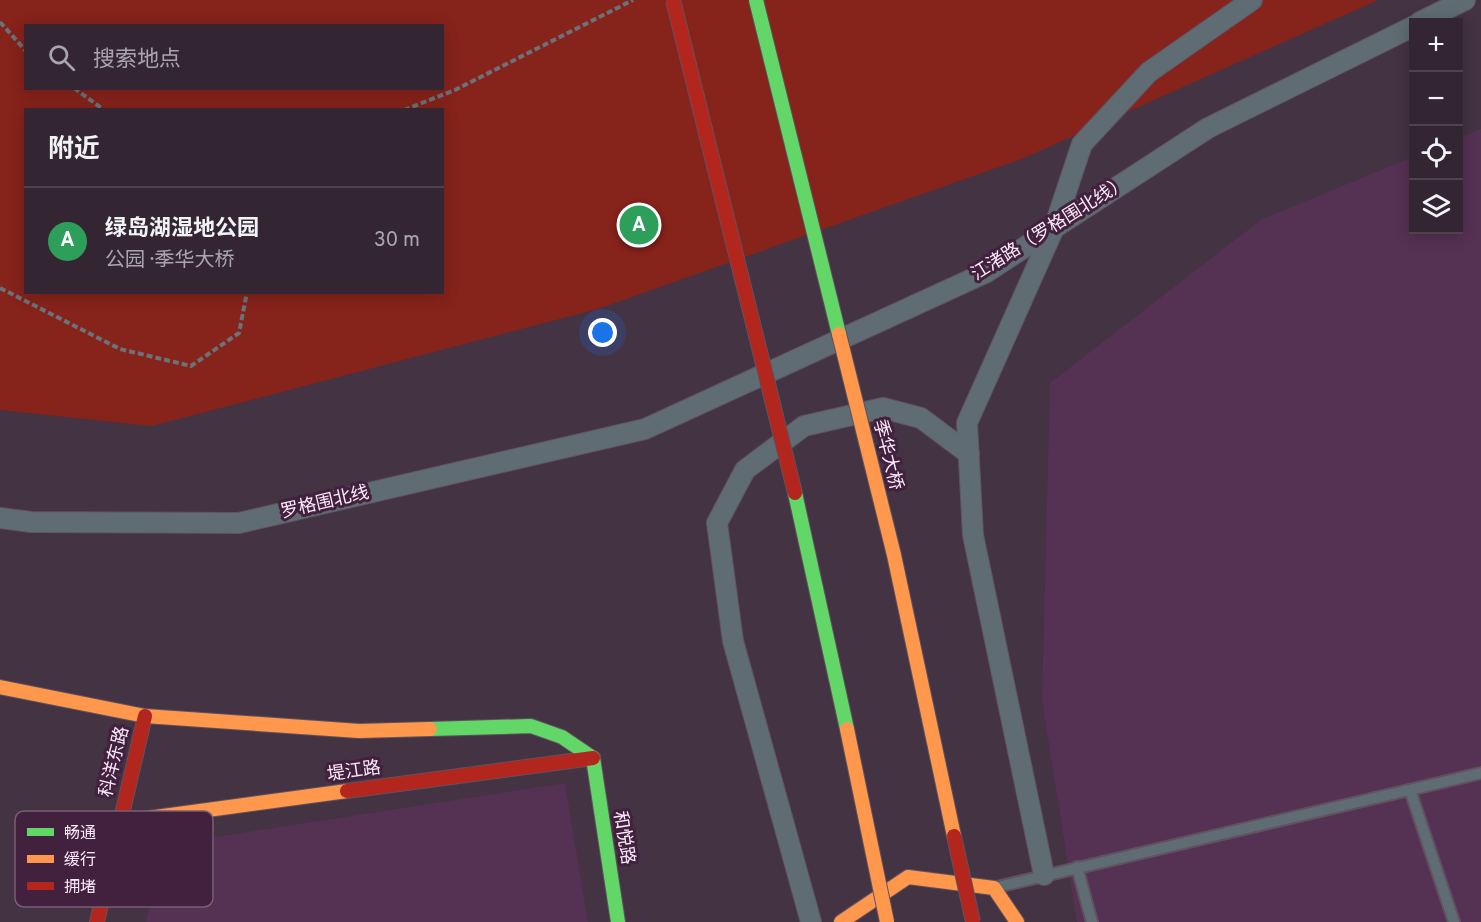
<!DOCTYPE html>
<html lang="zh">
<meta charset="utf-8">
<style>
body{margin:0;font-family:Overpass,"Noto Sans SC",sans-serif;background:#3e323e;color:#f1f3f6}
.controls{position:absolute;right:18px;top:18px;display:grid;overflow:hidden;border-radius:0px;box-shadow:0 3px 15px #0003}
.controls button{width:54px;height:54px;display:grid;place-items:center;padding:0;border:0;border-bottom:2px solid #4e434d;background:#332632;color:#f1f3f6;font:30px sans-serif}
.you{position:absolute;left:603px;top:333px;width:21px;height:21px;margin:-15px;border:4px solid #fff;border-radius:50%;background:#1a73e8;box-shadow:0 0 0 9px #1a73e833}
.badge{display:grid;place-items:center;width:39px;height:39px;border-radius:50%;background:#ea580c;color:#fff;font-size:20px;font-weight:700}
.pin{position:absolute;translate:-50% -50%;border:3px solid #fff;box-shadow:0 2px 6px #0006}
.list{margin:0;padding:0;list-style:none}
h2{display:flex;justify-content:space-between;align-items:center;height:78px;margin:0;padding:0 24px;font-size:26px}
h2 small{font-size:20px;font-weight:400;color:#a9a5ac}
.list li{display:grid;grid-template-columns:39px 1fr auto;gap:18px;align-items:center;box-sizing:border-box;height:108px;padding:0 24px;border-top:2px solid #4e434d}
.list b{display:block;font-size:22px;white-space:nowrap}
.list p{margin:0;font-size:20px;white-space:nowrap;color:#a9a5ac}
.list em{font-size:20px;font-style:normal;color:#a9a5ac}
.icon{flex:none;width:33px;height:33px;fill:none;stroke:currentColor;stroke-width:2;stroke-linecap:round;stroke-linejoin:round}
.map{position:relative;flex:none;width:1481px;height:922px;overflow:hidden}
.search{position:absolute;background:#332632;box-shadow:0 3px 15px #0003;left:24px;top:24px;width:420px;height:66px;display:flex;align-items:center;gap:15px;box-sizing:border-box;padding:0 21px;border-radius:0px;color:#a9a5ac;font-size:22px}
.panel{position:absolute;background:#332632;box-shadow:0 3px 15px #0003;left:24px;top:108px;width:420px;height:186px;border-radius:0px}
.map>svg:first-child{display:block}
.built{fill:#553153}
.green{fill:#86231b;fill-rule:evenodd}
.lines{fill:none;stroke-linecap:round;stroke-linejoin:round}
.lane-casing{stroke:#60525f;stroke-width:14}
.street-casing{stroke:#60525f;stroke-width:22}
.fast-casing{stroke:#60525f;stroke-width:16}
.slow-casing{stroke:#60525f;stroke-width:16}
.jam-casing{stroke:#60525f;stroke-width:16}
.path{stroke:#6c7279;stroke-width:4;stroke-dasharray:6 3;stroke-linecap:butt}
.lane{stroke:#5f6c73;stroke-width:10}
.street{stroke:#5f6c73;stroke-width:20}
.fast{stroke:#63d668;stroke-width:14}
.slow{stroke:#ff974d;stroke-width:14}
.jam{stroke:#b3261e;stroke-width:14}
.fast-bridge-casing{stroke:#60525f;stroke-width:16;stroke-linecap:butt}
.slow-bridge-casing{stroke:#60525f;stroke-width:16;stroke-linecap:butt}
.jam-bridge-casing{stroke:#60525f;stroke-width:16;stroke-linecap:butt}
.fast-bridge{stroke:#63d668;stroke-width:14}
.slow-bridge{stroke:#ff974d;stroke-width:14}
.jam-bridge{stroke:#b3261e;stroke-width:14}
.labels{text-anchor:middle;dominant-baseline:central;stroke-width:6;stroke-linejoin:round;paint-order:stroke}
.street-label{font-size:18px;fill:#fee9fb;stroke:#41213e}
.key{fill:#41213e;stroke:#7a5d77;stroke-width:1.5}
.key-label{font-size:16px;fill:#fee9fb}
</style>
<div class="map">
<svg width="1481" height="922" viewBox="0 0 1481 922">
<rect width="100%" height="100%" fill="#443343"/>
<!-- built -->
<g class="built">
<path d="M1481,129V922H1077L1042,700L1050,383L1262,219L1413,157L1414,230H1458L1459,138Z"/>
<path d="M565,783L588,922H146L163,845Z"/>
</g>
<!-- green -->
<path class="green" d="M0,0H1378L1024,158L598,309L152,426L0,410ZM26,26H442V88H26ZM26,110H442V292H26Z"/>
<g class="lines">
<defs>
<g id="lane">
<path d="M1410,790L1454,922"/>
<path d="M1077,867L1092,922"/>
<path d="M997,887L1481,773"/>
</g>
<g id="street">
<path d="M1420,22L1465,0"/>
<path d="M0,518L31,522L239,523L645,429L985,273L1208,128L1414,26"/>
<path d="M1044,875L973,535L967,423L1054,228L1082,144L1149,72L1252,0"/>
<path d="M811,922L733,641L717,523L745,470L804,426L883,408L921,418L969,454"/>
</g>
<g id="fast">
<path d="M430,729L531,726L562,737L593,758"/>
<path d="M593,758L618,922"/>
</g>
<g id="slow">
<path d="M0,687L145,716L359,731L430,729"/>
<path d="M119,822L347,791"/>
<path d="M841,922L908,877L994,888L1017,922"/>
</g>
<g id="jam">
<path d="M347,791L593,758"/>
<path d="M97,922L145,716"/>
</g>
</defs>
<!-- lane casing -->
<use href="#lane" class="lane-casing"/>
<!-- street casing -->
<use href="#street" class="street-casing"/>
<!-- fast casing -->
<use href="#fast" class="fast-casing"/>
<!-- slow casing -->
<use href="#slow" class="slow-casing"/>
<!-- jam casing -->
<use href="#jam" class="jam-casing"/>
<!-- path -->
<g class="path">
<path d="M0,22L26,51"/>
<path d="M74,88L104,110"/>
<path d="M404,110L455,90L633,0"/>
<path d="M0,288L120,349L191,366L239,333L247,292"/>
</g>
<!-- lane -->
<use href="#lane" class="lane"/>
<!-- street -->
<use href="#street" class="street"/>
<!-- fast -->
<use href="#fast" class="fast"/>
<!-- slow -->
<use href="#slow" class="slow"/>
<!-- jam -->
<use href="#jam" class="jam"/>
<defs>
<g id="fast-bridge">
<path d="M756,0L839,334"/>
<path d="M795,493L847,729"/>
</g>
<g id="slow-bridge">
<path d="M839,334L894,555L954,836"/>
<path d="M847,729L887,922"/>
</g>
<g id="jam-bridge">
<path d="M673,0L795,493"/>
<path d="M954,836L973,922"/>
</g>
</defs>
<!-- fast-bridge casing -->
<use href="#fast-bridge" class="fast-bridge-casing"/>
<!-- slow-bridge casing -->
<use href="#slow-bridge" class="slow-bridge-casing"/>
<!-- jam-bridge casing -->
<use href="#jam-bridge" class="jam-bridge-casing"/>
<!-- fast-bridge -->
<use href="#fast-bridge" class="fast-bridge"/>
<!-- slow-bridge -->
<use href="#slow-bridge" class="slow-bridge"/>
<!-- jam-bridge -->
<use href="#jam-bridge" class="jam-bridge"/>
</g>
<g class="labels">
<!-- street labels -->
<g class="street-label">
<text transform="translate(1050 229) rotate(-32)">江渚路（罗格围北线）</text>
<text transform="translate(887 455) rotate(76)">季华大桥</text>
<text transform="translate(325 503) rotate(-13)">罗格围北线</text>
<text transform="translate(115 762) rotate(-76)">科洋东路</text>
<text transform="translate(354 772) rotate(-8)">堤江路</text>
<text transform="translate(623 838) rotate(81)">和悦路</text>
</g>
</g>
<!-- legend -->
<rect x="15" y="811" width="198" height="96" rx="9" class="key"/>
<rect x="27" y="828" width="27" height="8" fill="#63d668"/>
<rect x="27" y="855" width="27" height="8" fill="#ff974d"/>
<rect x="27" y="882" width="27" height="8" fill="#b3261e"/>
<g class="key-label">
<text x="64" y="838">畅通</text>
<text x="64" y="865">缓行</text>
<text x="64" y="892">拥堵</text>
</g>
</svg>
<div class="controls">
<button>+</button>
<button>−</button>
<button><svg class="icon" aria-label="locate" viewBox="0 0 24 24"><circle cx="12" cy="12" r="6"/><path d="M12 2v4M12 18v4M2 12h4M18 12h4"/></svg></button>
<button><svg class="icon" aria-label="layers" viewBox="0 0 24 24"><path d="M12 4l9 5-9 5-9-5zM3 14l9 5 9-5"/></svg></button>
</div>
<div class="you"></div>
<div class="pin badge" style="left:639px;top:225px;background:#2e9e5b">A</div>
<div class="search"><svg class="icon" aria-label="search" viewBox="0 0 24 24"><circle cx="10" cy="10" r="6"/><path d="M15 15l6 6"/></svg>搜索地点</div>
<section class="panel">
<h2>附近<small></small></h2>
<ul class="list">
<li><span class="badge" style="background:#2e9e5b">A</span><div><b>绿岛湖湿地公园</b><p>公园 · 季华大桥</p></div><em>30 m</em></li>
</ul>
</section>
</div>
